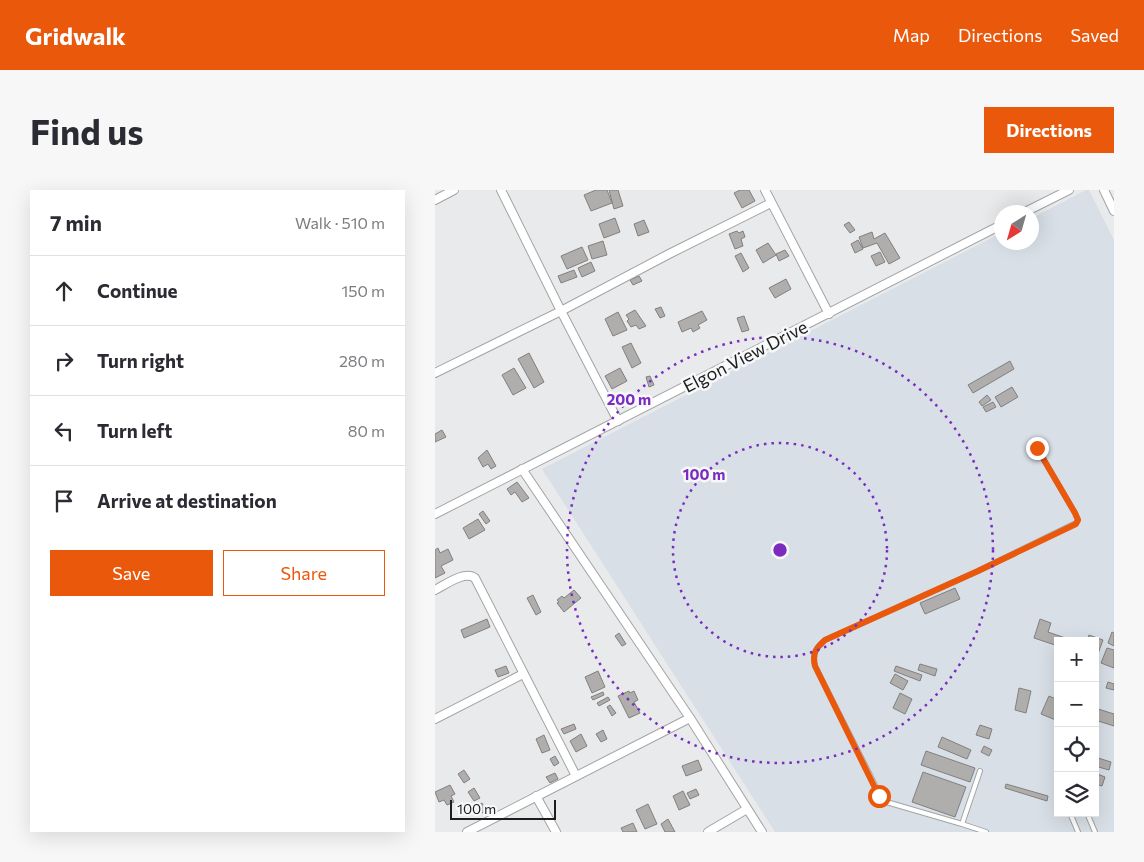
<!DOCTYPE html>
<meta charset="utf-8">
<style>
body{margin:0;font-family:Commissioner,sans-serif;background:#f7f7f7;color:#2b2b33}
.controls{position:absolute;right:15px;bottom:15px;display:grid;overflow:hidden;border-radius:0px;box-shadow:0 5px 20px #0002}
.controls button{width:45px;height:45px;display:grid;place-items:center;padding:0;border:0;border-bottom:1px solid #e1e1e2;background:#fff;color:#2b2b33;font:25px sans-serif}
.compass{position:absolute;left:559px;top:15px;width:45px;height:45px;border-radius:50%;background:#fff;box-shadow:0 5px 20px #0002;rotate:217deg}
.scale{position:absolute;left:15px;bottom:12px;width:106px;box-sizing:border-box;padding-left:5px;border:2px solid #1d1d1e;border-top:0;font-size:14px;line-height:18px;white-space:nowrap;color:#1d1d1e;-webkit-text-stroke:4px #f6f8f9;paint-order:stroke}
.stop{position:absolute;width:15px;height:15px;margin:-11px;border:4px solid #ea580c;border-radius:50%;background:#fff}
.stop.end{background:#ea580c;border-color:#fff;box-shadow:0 1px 5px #0008}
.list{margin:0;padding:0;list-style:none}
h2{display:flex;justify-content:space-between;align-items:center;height:65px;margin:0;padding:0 20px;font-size:21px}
h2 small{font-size:16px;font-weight:400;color:#7c7c81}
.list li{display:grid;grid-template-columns:32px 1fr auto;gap:15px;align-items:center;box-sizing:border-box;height:70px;padding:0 20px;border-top:1px solid #e1e1e2}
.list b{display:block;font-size:19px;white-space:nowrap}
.list em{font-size:16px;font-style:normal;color:#7c7c81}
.actions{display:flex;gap:10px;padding:15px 20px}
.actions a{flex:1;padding:11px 0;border:1px solid #ea580c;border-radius:0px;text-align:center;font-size:18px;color:#ea580c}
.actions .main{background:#ea580c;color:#fff}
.icon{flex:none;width:28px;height:28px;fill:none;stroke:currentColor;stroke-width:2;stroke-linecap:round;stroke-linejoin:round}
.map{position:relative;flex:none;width:679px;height:642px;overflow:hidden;border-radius:0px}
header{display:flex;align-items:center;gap:30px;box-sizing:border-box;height:70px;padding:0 25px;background:#ea580c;color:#fff}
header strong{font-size:24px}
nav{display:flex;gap:28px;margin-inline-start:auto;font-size:18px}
.intro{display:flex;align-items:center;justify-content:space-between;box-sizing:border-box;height:120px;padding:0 30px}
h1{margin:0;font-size:35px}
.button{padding:12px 22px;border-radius:0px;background:#ea580c;color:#fff;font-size:18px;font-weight:700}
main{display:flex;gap:30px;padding:0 30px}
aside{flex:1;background:#fff;border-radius:0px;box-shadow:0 5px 20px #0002}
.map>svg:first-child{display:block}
.built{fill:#d8dfe6;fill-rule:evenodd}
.building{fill:#afaead;stroke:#82807f}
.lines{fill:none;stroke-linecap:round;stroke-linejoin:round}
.lane-casing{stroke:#a3a4a5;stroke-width:6}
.street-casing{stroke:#a3a4a5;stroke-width:10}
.lane{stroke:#fff;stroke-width:4}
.street{stroke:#fff;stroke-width:8}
.route{stroke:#ea580c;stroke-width:6}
.ring{fill:none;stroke:#7b2cbf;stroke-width:2.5;stroke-dasharray:2.5 5}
.labels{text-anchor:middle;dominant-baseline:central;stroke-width:5;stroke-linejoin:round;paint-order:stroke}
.street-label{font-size:18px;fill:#1d1d1e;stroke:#f6f8f9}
.centre{fill:#7b2cbf;stroke:#f6f8f9;stroke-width:2.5}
.ring-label{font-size:15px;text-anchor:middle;font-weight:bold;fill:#7b2cbf;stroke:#f6f8f9;stroke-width:5;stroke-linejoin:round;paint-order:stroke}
</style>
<header>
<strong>Gridwalk</strong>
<nav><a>Map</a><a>Directions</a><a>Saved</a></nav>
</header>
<div class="intro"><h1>Find us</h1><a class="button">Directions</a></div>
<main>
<aside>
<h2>7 min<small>Walk · 510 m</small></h2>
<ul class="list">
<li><svg class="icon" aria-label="ahead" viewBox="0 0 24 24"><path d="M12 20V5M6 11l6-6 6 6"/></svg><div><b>Continue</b></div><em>150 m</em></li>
<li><svg class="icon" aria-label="right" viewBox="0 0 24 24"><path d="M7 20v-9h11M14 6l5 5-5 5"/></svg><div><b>Turn right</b></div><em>280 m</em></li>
<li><svg class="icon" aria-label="left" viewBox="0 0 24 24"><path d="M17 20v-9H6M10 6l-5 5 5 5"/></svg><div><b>Turn left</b></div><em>80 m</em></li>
<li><svg class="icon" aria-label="arrive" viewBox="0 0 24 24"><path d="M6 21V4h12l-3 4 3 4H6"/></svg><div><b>Arrive at destination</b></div></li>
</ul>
<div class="actions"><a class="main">Save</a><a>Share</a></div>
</aside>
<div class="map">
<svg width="679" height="642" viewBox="0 0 679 642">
<rect width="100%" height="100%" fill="#e9eaec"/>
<!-- built -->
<path class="built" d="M651,0H654L679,50V642H340L107,279L566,43V52H596L597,28ZM623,451H660V623H623Z"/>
<!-- building -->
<g class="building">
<path d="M161,0H172L177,13L156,21L149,5Z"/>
<path d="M174,0H183L188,16L179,19Z"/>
<path d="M305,0H314L320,11L307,18L299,3Z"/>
<path d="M180,28L185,42L169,48L164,34Z"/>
<path d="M209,30L214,42L203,46L199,34Z"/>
<path d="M414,32L420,40L415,43L409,35Z"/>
<path d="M302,41L304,43L308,41L310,47L306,49L308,56L300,59L294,44Z"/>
<path d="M437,42L439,49L450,43L465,68L454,74L442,53L428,58L424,47Z"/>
<path d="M423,50L428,59L420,63L416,54Z"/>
<path d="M168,51L172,65L157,69L153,56Z"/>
<path d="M333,53L341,65L328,73L321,60Z"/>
<path d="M147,57L153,70L132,79L126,66Z"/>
<path d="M350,60L354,66L344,71L341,64Z"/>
<path d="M445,62L450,72L441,76L436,66Z"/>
<path d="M306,63L314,78L308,82L300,66Z"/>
<path d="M156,72L160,81L147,87L143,78Z"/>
<path d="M139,80L142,87L126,93L123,86Z"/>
<path d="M204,86L207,91L198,95L195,90Z"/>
<path d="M351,89L356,99L340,108L334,98Z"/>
<path d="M226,117L230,126L225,128L220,119Z"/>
<path d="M200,120L211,136L204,139L201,135L196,137L192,131L194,129L191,125Z"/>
<path d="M267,121L272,130L263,135L265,138L258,142L256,138L247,142L243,132Z"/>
<path d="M183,122L192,140L178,146L170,129Z"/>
<path d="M309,126L314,140L307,142L302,128Z"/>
<path d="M196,153L206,173L197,178L187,157Z"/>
<path d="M94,163L109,192L99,198L83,169Z"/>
<path d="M575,171L579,179L538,203L533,195Z"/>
<path d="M79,178L91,198L78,205L67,185Z"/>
<path d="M185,178L192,191L177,199L170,186Z"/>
<path d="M215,186L219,195L214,197L211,187Z"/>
<path d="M577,197L583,207L566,217L560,207Z"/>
<path d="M552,205L556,210L547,216L544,212Z"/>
<path d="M558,212L561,217L551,222L548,217Z"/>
<path d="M7,240L11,247L0,252V244Z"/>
<path d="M52,260L61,276L56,279L53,274L48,277L43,268Z"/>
<path d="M82,292L94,308L87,312L80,302L76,305L72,299Z"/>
<path d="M48,321L55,331L51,334L44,324Z"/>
<path d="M43,329L50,340L34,349L28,338Z"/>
<path d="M3,358L5,363L13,359L18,370L6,376L10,383L0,388V360Z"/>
<path d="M520,398L525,409L490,424L485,413Z"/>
<path d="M139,400L146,408L129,422L122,413L124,412L122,410L127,406L129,408Z"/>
<path d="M98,405L106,422L101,425L92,408Z"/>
<path d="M52,429L55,437L29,448L26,440Z"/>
<path d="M605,429L616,433L613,442L639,451H623V456L599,448Z"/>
<path d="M677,442L679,443V456L673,453Z"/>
<path d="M184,443L191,454L187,456L180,446Z"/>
<path d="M654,445L668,450L661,469L660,451H652Z"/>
<path d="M672,458L679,460V478L666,473Z"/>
<path d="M485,474L502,479L500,486L483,480Z"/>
<path d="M71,476L74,483L63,487L60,480Z"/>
<path d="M461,476L487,485L485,491L459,481Z"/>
<path d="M163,481L170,497L157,503L150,487Z"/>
<path d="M460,484L473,491L468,500L455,493Z"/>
<path d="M673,492L679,494V500L671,498Z"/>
<path d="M584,498L596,501L591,523L580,520Z"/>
<path d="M194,501L195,503L199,501L203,510L199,512L205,523L194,528L183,506Z"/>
<path d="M168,502L169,505L158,510L156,507Z"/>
<path d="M465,503L477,509L470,524L458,518Z"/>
<path d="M614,506L623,510V531L606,524Z"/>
<path d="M173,507L175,510L164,516L162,513Z"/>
<path d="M175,515L181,523L177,526L172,517Z"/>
<path d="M660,518L679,524V536L660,530Z"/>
<path d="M139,534L141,539L129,544L126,539Z"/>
<path d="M545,535L557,539L554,549L541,545Z"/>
<path d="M168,540L172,549L166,552L161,544Z"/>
<path d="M146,544L152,556L141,562L135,551Z"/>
<path d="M109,545L115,560L107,563L101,549Z"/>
<path d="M507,547L536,560L532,569L503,557Z"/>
<path d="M549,556L557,560L554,566L546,562Z"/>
<path d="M491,561L540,578L535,592L486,575Z"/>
<path d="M120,566L124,573L119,576L115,569Z"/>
<path d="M660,567L676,572L674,580L660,576Z"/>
<path d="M263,570L267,580L251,586L247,576Z"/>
<path d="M29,580L35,589L29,593L23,584Z"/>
<path d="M488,582L531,597L520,627L477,612Z"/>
<path d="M120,583L123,589L115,593L111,587Z"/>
<path d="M660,583L670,587L667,596L660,594Z"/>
<path d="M571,594L613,606L612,611L570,598Z"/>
<path d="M15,595L20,604L16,606L19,612L12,615L9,610L4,612L0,602Z"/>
<path d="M39,598L45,608L39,611L33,602Z"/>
<path d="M261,599L264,605L255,609L252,603Z"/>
<path d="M248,601L255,615L244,620L238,606Z"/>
<path d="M47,613L51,621L47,623L43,615Z"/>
<path d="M213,614L222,634L210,639L201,620Z"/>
<path d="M233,629L240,642H230L226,634Z"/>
<path d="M198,633L202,642H188L186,638Z"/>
</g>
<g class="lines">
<defs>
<g id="lane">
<path d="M545,581L527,634L551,642"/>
<path d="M635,623L643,642"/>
<path d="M652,623L660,642"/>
<path d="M527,634L448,611L380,476C377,463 381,458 390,450L543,381L641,333L643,330L640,323L602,258"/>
</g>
<g id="street">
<path d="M66,0L126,121L183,231"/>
<path d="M330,0L394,124"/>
<path d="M669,0L679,21"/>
<path d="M0,10L19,0"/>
<path d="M590,22L634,0"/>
<path d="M0,183L126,121L234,64L336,13"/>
<path d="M87,279L255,528L327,642"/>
<path d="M0,324L566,35"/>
<path d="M0,400C10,395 30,380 40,388L141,586"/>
<path d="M0,529L88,484"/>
<path d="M101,606L121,642"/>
<path d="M32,642L255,528"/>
<path d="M273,642L312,619"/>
</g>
</defs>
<!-- lane casing -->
<use href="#lane" class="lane-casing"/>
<!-- street casing -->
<use href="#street" class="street-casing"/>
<!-- lane -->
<use href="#lane" class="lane"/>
<!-- street -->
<use href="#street" class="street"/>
</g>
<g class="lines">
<!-- route -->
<path class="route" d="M444,606L380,476C377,463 381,458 390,450L543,381L641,334L643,330L640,323L602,258"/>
</g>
<!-- distance rings -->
<g class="ring">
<circle cx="345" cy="360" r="107"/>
<circle cx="345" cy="360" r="213"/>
</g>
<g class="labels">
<!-- street labels -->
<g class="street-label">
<text transform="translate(310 166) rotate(-27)">Elgon View Drive</text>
</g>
</g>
<circle cx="345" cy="360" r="8" class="centre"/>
<g class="ring-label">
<text x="194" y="215">200 m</text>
<text x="269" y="290">100 m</text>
</g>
</svg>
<div class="controls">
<button>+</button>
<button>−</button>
<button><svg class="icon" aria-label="locate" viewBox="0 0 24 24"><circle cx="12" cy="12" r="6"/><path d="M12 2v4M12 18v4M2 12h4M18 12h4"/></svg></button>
<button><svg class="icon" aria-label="layers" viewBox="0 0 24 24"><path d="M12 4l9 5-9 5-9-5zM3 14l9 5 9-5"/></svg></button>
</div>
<svg class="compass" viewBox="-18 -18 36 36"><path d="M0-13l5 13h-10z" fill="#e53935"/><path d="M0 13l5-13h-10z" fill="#7c7c81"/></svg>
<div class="scale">100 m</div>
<div class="stop" style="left:444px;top:606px"></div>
<div class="stop end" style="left:602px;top:258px"></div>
</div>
</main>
